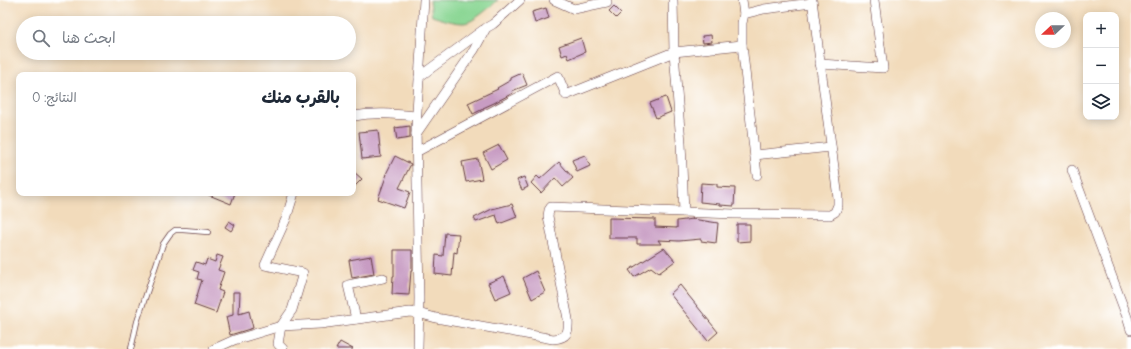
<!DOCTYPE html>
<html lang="ar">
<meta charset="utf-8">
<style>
body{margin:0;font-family:Delius,"Playpen Sans Arabic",sans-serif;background:#f6f6f7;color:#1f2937;direction:rtl}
.controls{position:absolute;right:12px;top:12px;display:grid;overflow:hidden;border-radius:8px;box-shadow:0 2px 10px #0003}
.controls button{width:36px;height:36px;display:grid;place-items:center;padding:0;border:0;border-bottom:1px solid #e0e1e3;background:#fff;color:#1f2937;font:20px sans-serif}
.compass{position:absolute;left:1035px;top:12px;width:36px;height:36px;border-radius:50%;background:#fff;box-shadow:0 2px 10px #0003;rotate:248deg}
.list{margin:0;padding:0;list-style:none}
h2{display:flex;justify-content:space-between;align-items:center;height:52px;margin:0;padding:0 16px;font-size:17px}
h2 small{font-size:13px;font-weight:400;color:#747a83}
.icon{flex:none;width:22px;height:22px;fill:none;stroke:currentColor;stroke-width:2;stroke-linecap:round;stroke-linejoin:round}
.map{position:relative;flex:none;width:1131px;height:349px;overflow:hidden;direction:ltr}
.search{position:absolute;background:#fff;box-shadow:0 2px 10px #0003;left:16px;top:16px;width:340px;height:44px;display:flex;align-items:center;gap:10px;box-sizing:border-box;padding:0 14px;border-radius:22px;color:#747a83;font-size:15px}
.panel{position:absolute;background:#fff;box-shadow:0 2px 10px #0003;left:16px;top:72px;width:340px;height:124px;border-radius:8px;direction:rtl}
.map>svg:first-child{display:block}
.grass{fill:#89d693;stroke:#6a7a5f}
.building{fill:#c89cc3}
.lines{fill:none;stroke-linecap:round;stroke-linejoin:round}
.lane-casing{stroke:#633b41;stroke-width:6}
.street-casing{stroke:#633b41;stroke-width:10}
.lane{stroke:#fff;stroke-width:4.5}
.street{stroke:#fff;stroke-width:9}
</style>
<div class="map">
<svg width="1131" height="349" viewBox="0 0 1131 349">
<rect width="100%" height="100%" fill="#fff"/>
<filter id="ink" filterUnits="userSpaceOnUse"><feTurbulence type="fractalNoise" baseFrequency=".025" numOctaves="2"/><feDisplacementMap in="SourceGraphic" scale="8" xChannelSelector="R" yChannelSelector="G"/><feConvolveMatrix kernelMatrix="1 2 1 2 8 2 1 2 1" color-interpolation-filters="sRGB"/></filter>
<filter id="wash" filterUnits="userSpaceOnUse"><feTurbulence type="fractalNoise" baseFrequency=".012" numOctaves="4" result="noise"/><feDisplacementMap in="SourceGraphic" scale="16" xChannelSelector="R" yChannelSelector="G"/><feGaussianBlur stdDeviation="0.9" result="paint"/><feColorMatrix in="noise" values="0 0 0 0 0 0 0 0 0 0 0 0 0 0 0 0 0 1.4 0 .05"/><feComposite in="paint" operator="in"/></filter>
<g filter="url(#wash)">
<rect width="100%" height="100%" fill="#f2dbbb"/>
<!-- grass -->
<path class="grass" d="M430,0H498C491,6 473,23 464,23C453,23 442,19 432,16Z"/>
<g id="blocks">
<!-- building -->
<g class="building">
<path d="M614,6L621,13L616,18L609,11Z"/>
<path d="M546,8L549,18L535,23L532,12Z"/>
<path d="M711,35L712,42L703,43L702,36Z"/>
<path d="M581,38L585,52L569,59L567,54L562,56L559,46Z"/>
<path d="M522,73L527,85L512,91L513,93L494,103L483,108V109L473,114L468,103L498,89L497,88L511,80V78Z"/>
<path d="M666,97L671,112L656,118L650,103Z"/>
<path d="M410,126V138L397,140L395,128Z"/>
<path d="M378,130L381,157L362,159L359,132Z"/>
<path d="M499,145L507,160L491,169L483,153Z"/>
<path d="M585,155L590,166L577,172L572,160Z"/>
<path d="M395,156L411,164L399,188L410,192L404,208L378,199L387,174H386Z"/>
<path d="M478,159L482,179L466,182L462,162Z"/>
<path d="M559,162L573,178L563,187L555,178L541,193L531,183L537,176L540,179Z"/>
<path d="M353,171L362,179L353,188Z"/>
<path d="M524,177L528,187L522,190L517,180Z"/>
<path d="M701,183L717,184V187L735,188L734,206L720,205V204L700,202Z"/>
<path d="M204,193H235L231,204Z"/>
<path d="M512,204L517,217L499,224L496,215L476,222L474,218L492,209Z"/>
<path d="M609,218L655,219V227L677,228V221L693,219H692L718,223L716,243L701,241V239L679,241L658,240L661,244H637V238H609Z"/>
<path d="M229,221L235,225L231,231L225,227Z"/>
<path d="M737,224H750V241L737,242Z"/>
<path d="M445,233L459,234L457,253L454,252L452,276L435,274L436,255L443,256Z"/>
<path d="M664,248L675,261L659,273L651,267L634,277L629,270Z"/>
<path d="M394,250H412V271H411L409,295L392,294L393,276H394Z"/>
<path d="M217,255L223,257L218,270L224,272L218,290L223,292L216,313L194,305L202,280L197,279L199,272L193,270L196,262L205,265L207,259L215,262Z"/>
<path d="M371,256L374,274L352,278L349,260Z"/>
<path d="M536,271L545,292L532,299L523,278Z"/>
<path d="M504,276L511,292L495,299L488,283Z"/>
<path d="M680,285L718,332L708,341L670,294Z"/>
<path d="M233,292H240L239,314L249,311L253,328L230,335L226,317L233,315Z"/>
<path d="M340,342L353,349H336Z"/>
</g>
</g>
</g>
<g filter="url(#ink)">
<use href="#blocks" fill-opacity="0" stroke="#633b41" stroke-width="1"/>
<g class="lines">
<defs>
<path id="lane" d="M131,349L137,322L163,244L170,234L175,230H183L208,232"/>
<g id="street">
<path d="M554,0L574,9L607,2L605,0"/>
<path d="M673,0L674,52L681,143L684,212"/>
<path d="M742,0L744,14"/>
<path d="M742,45V23L744,14L764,9L812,3"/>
<path d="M820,64L883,68L874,0"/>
<path d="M419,77L483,30"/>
<path d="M353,117L354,116C375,112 395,114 416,116"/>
<path d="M416,134L474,50L486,28L493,24L520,0"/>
<path d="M416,152L558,76L566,95L674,52L742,45L757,175"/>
<path d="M755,155L831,147"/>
<path d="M1072,170L1127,317L1131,330"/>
<path d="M356,319L348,285L383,278"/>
<path d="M214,349L234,340L281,326L320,324L410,312L418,313L436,318L553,339C567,338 569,333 568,319L548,216L549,210L551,207L734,214L830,215L835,212L838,205V198L812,0"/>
<path d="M283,349L278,344L281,326L292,310L303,273L265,265L286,219L294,193"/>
<path d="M418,349L419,298L416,127L424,0"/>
</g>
</defs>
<!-- lane casing -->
<use href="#lane" class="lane-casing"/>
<!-- street casing -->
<use href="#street" class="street-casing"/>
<!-- lane -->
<use href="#lane" class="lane"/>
<!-- street -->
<use href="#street" class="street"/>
</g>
</g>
</svg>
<div class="controls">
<button>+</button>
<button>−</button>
<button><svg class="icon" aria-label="layers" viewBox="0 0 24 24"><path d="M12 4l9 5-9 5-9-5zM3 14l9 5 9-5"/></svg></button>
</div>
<svg class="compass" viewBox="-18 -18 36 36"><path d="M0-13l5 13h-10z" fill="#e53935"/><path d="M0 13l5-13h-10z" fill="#747a83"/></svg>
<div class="search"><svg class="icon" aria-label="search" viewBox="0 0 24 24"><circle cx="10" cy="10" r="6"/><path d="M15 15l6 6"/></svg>ابحث هنا</div>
<section class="panel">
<h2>بالقرب منك<small>النتائج: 0</small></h2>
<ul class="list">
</ul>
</section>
</div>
